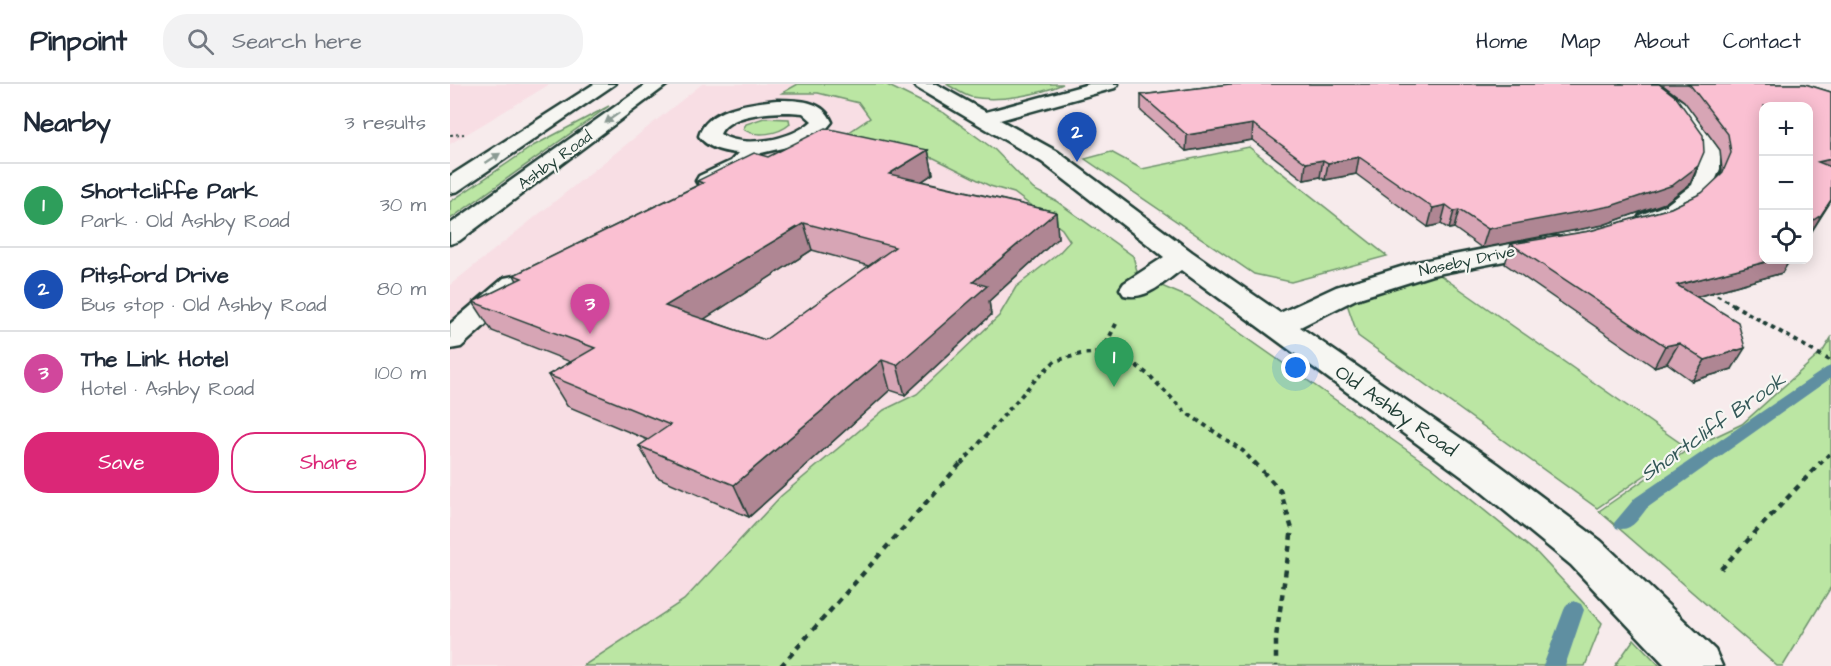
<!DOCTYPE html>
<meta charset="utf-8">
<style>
body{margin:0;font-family:"Architects Daughter",sans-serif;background:#f2f2f3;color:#1f2937}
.controls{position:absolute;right:18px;top:18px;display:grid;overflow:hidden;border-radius:12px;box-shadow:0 3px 15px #0003}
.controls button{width:54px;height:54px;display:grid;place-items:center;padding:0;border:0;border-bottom:2px solid #e0e1e3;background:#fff;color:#1f2937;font:30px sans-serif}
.you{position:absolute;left:846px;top:284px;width:21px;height:21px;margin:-15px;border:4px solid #fff;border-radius:50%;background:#1a73e8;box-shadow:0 0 0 9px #1a73e833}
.badge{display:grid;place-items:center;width:39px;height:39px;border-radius:50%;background:#db2777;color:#fff;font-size:20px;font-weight:700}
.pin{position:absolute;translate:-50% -50px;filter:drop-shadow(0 2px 3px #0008)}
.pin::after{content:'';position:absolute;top:32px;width:21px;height:18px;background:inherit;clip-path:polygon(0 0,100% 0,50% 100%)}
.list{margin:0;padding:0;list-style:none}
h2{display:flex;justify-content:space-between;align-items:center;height:78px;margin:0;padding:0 24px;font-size:26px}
h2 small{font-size:20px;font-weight:400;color:#747a83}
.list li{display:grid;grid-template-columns:39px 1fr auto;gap:18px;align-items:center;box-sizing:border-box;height:84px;padding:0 24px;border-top:2px solid #e0e1e3}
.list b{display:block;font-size:22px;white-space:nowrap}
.list p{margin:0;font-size:20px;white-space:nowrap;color:#747a83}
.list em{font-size:20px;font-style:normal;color:#747a83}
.actions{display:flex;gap:12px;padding:18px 24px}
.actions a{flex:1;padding:14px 0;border:2px solid #db2777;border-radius:24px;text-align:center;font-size:21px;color:#db2777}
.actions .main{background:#db2777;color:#fff}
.icon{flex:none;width:33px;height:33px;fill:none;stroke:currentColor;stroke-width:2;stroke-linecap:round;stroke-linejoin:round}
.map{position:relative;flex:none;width:1381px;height:582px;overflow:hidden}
header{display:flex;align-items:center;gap:36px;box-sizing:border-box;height:84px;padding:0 30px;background:#fff;border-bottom:2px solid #e0e1e3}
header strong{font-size:28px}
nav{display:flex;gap:33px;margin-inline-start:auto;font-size:21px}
.search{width:420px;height:54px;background:#f2f2f3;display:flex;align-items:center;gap:15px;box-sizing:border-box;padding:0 21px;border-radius:24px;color:#747a83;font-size:22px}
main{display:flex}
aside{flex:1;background:#fff}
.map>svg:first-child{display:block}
.built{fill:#f8dee4}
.green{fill:#bbe6a3;stroke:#6d926c;stroke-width:1.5}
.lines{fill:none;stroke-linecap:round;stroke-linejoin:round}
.stream{fill:#5f8fa1;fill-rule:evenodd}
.minor-casing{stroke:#1f3d34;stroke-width:5}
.major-casing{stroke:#1f3d34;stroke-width:5}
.path-far3{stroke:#1f3d34;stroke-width:2;stroke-dasharray:3 3;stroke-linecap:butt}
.path-far2{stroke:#1f3d34;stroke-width:3;stroke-dasharray:4 4;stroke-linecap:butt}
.path-far1{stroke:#1f3d34;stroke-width:4;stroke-dasharray:4.5 4.5;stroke-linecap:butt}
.path{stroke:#1f3d34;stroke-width:4.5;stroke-dasharray:6 6;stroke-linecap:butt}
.minor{fill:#f6f6f2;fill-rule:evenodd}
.major{fill:#f6f6f2;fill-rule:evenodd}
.wall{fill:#d7a5b5;stroke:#1f3d34;stroke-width:1.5;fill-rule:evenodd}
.shaded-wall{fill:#af8693;stroke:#1f3d34;stroke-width:1.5}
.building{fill:#fac0d2;stroke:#1f3d34;stroke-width:1.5;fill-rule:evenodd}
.oneway{fill:#8a9a93}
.labels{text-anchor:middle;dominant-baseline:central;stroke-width:4.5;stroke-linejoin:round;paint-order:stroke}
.far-street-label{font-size:16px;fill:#1f3d34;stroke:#f6f6f2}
.street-label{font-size:20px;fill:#1f3d34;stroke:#f6f6f2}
.water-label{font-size:21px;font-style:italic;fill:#345858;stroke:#f6f6f2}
</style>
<header>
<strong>Pinpoint</strong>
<div class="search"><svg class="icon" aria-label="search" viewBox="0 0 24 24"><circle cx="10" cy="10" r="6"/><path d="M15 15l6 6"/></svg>Search here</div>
<nav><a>Home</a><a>Map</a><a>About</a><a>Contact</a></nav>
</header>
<main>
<aside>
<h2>Nearby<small>3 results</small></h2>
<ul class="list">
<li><span class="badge" style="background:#2e9e5b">1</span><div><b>Shortcliffe Park</b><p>Park · Old Ashby Road</p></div><em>30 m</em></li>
<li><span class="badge" style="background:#1a4fb4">2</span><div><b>Pitsford Drive</b><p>Bus stop · Old Ashby Road</p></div><em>80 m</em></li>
<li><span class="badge" style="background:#d1479c">3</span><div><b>The Link Hotel</b><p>Hotel · Ashby Road</p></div><em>100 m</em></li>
</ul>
<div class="actions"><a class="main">Save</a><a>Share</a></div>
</aside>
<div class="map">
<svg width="1381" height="582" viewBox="0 0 1381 582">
<rect width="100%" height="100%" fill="#f7ebec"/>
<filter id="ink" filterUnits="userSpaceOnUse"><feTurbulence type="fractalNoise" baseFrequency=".0167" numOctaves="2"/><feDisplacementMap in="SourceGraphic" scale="12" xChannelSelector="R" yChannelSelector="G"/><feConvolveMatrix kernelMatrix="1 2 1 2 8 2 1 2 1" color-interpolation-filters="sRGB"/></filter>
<g filter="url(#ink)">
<!-- built -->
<g class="built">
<path d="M0,0H100L0,60Z"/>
<path d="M252,0H422L641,156L201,582H0V201Z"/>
</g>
<!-- green -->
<g class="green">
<path d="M348,0H435L494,29L545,66L583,105L606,117L683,172L687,187L685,188L703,202L707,200L740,214L981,383L1088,470L1152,539L1135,582H133L234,516L331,412L434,326L467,310L549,232L566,203L609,169L620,157L612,145L564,109L540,102L484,74L380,61L420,34L409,19L368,9H332Z"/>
<path d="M496,0H613C588,11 549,18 521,13C513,11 504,4 496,0Z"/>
<path d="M159,22L0,135V118L83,62Z"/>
<path d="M314,34L339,35L340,40C329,50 306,54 293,45L296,40Z"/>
<path d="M799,63L937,172L841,198L804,190L635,75L661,68L692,85Z"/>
<path d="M987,189L1236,363L1147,424L908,252L896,217Z"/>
<path d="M1381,254V503L1333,582H1327L1149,427L1239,365L1292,340L1373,267Z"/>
<path d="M1184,555L1210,582H1165Z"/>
</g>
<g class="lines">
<!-- stream -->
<g class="stream">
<path d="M1381,282V294L1197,424C1189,434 1181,449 1166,444L1164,439L1185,414L1376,284Z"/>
<path d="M1124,517L1131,520L1134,526L1115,582H1093L1114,526L1117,520Z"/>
</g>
<defs>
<g id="minor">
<path d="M464,0H486L536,28L639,0H668L665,4L550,36L608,68L742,168L830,229L886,203L967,178L1102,152L1111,154L1115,160L1111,166L982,191L906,215L850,243L1048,380L1151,457L1265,566L1272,582H1216L1121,481L1022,400L731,186C714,198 696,217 674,211L670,205L674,199L714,173L592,78L467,4Z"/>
<path d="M1186,0H1207L1235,19L1270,67V85L1260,109L1234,131L1199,143L1190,141L1187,136L1190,131L1216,121L1242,101L1248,85V67L1221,27Z"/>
<path d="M327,16C348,16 373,16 382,38L371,51L358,58L311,69L297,87L265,102L257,104L249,102L246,97L249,92L281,77L288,69C274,68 257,64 249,52C257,23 301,19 327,16ZM340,28L353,29L362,37C341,56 294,65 270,50C278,30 321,28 340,28Z"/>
<path d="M64,192L74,194L78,200L74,206L11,263L0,265V240L54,194Z"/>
</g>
<g id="major">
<path d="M144,0H165L8,107L0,109V92Z"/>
<path d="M197,0H218L9,157L0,160V140Z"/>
</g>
</defs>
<!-- minor casing -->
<use href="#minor" class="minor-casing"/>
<!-- major casing -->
<use href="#major" class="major-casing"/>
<!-- path-far3 -->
<path class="path-far3" d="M0,51L14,50"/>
<!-- path-far2 -->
<path class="path-far2" d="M1260,207L1284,221"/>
<!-- path-far1 -->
<g class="path-far1">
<path d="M1282,220L1381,277"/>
<path d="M652,268L668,236"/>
<path d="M511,380L585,296L605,277L631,270L652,268L675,273L700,292L735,328L793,367L805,380"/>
<path d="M1370,380L1381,368"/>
</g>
<!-- path -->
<g class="path">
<path d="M804,378L830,406L842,445L826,553V582"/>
<path d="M1271,485L1371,378"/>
<path d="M331,582L512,378"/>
</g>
<!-- minor -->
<use href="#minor" class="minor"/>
<!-- major -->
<use href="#major" class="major"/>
</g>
<!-- wall -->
<g class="wall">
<path d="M780,0H1355L1381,8V117L1360,150L1359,151V22H1314L1332,189L1246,213L1282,285L1242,297L1217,279L1204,283L1055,180L1061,160L1140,147L1221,124L1252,109L1270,93L1272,86L1270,66L1234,17L1214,2H1211L1240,100L1215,119L1153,141L1032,164L1004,144L999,145L991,140L978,143L906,90L875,96L870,93L854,96L802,56L736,67L691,27V11Z"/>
<path d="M478,66L483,90L472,97L606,128L608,154L539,217L541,231L455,311L440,306L299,433L207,393L189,362L198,356L117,322L98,291L121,278L42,247L23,218L67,197L64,191L248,101L247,97L318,73ZM362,166L419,182L315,256L254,235Z"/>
</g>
<!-- shaded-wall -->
<g class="shaded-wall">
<path d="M803,40L802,56L736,67L737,51Z"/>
<path d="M478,66L483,90L445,115L439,90Z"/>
<path d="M909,73L906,90L875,96L878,79Z"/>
<path d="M1381,75V89L1368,78Z"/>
<path d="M873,76L870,93L854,96L856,79Z"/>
<path d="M1248,82L1240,100L1215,119L1153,141L1032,164L1038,145Z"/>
<path d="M1381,116L1360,150L1359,151V139Z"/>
<path d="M996,121L991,140L978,143L983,124Z"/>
<path d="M1009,126L1004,144L999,145L1004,127Z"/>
<path d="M606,128L608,154L539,217L541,231L455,311L447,281L523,198Z"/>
<path d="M354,139L362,166L228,252L215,222Z"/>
<path d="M1323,176H1340L1332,189L1217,221L1227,201Z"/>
<path d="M1229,259L1217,279L1204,283L1215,262Z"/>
<path d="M1295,264L1282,285L1242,297L1255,276Z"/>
<path d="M432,276L440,306L299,433L284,401Z"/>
</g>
<!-- building -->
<g class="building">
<path d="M780,0H1209L1226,13L1253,51L1254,68L1248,82L1223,101L1161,122L1038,145L1009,126L1004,127L996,121L983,124L909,73L878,79L873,76L856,79L803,40L737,51L691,11Z"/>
<path d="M1238,0H1355L1381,8V75L1368,78L1381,83V116L1371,131L1359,139V22H1314V176H1323L1227,201L1288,238L1295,264L1255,276L1229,259L1215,262L1061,160L1140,147L1221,124L1252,109L1272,90L1281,69L1278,50L1241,2Z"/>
<path d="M375,44L478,66L439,90L606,128L523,198L537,202L447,281L432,276L284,401L189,362L220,341L98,291L145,264L23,218L72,194L64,191L253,99L247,97L304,69L318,73ZM354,139L445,163L315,256L215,222Z"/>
</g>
<!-- one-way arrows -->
<defs><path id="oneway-solid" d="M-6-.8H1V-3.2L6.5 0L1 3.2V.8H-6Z" transform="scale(1.5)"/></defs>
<g class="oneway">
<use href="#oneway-solid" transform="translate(162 34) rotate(144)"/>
<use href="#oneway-solid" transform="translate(43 74) rotate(-33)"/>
</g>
</g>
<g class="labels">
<!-- far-street labels -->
<g class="far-street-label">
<text transform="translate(105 76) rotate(-36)">Ashby Road</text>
<text transform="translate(1017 177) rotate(-12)">Naseby Drive</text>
</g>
<!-- street labels -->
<g class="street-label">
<text transform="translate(946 327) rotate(35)">Old Ashby Road</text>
</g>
<!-- water labels -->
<g class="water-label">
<text transform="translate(1263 343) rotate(-35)">Shortcliff Brook</text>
</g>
</g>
</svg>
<div class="controls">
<button>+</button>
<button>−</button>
<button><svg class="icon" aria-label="locate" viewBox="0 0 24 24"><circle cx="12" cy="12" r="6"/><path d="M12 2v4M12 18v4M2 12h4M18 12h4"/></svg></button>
</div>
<div class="you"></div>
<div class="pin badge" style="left:664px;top:303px;background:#2e9e5b">1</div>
<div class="pin badge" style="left:627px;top:78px;background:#1a4fb4">2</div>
<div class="pin badge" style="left:140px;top:250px;background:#d1479c">3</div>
</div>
</main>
